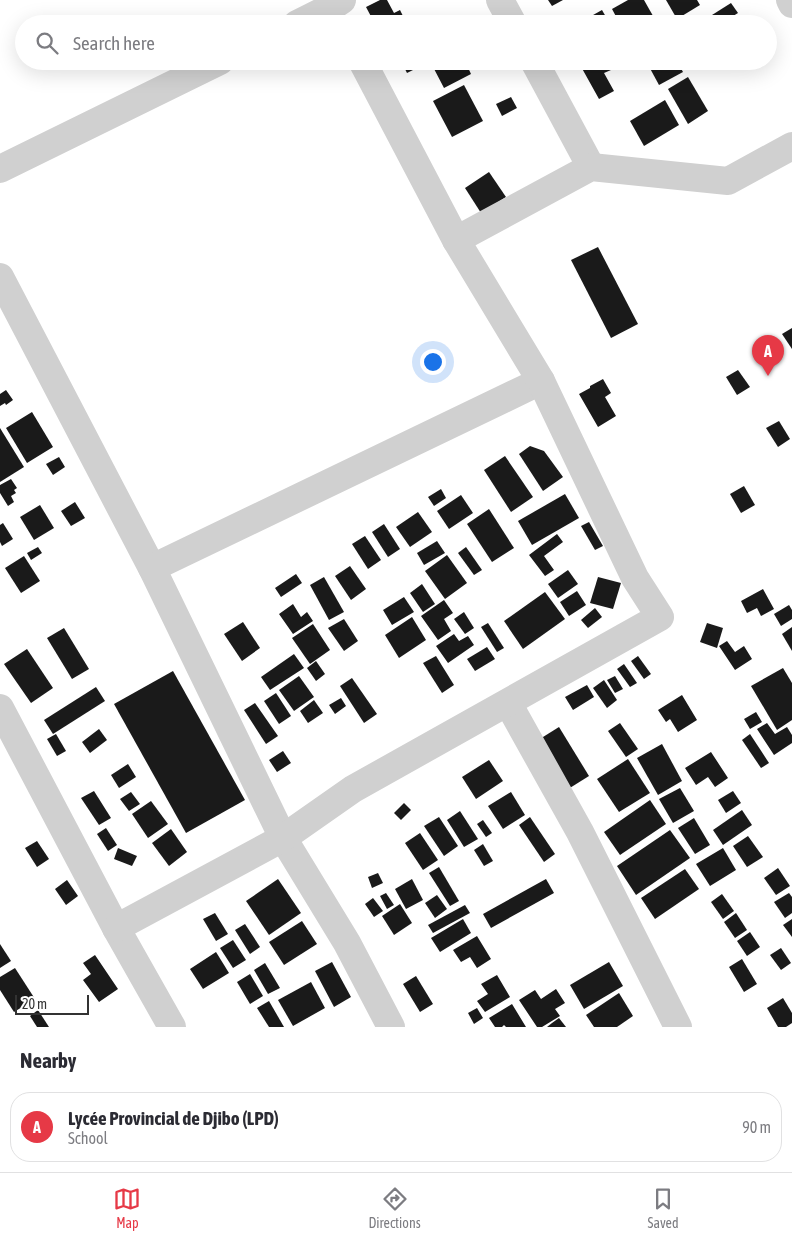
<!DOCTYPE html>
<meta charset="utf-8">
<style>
body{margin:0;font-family:"Asap Condensed",sans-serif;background:#f7f7f7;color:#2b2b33}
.scale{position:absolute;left:15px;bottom:12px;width:74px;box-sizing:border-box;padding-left:5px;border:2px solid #333;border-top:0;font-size:14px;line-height:18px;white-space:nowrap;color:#333;-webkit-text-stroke:4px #fff;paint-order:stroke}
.you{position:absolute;left:432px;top:361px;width:18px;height:18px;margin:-12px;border:4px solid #fff;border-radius:50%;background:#1a73e8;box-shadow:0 0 0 8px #1a73e833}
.badge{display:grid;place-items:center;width:32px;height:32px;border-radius:50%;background:#e63946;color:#fff;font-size:16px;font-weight:700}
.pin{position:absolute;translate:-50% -41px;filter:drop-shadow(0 1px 2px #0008)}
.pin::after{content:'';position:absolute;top:26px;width:18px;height:15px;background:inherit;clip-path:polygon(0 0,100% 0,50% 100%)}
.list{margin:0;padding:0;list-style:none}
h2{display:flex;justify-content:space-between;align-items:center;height:65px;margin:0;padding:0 20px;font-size:21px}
h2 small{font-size:16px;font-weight:400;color:#7c7c81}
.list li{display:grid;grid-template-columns:32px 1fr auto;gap:15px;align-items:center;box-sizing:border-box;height:70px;margin:0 10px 10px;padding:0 10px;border:1px solid #e1e1e2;border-radius:20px}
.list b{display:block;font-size:19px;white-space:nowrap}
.list p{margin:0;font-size:16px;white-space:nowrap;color:#7c7c81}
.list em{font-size:16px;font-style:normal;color:#7c7c81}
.icon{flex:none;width:28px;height:28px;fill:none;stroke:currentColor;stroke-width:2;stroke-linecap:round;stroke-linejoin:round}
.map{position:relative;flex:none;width:792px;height:1027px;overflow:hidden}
.search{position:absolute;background:#fff;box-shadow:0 5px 20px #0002;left:15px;right:15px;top:15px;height:55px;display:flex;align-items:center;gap:12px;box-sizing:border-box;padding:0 18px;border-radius:28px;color:#7c7c81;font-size:19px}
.sheet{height:145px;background:#fff}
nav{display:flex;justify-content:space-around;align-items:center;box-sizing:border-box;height:70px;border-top:1px solid #e1e1e2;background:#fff;font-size:14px;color:#7c7c81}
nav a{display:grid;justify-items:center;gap:2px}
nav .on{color:#e63946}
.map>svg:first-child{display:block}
.building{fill:#1a1a1a}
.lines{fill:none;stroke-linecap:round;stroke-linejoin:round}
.minor{stroke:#d0d0d0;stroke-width:28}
</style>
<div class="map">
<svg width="792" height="1027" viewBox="0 0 792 1027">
<rect width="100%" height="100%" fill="#fff"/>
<!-- building -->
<g class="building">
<path d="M380,0H387L394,13L400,10L407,24H375L366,7Z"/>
<path d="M548,0H563L552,6Z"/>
<path d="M628,0H644L657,23L655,24H620L612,9Z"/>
<path d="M666,0H697L700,5L677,19Z"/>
<path d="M731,3L738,13L720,24H717L712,15Z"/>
<path d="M602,10L610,24H577Z"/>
<path d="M450,15L455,24H433Z"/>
<path d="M688,16L692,24H675Z"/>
<path d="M401,61H426L427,63L407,73Z"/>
<path d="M438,61H450L453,66L461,61H465L471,74L444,88L432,65Z"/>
<path d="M582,61H606L611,70L604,73L614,91L599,99L579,63Z"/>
<path d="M646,61H677L683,72L659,85Z"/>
<path d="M688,77L708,111L688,124L668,89Z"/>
<path d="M464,85L483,121L452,137L433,101Z"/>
<path d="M511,97L517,108L502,116L496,104Z"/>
<path d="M665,100L679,125L644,146L630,121Z"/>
<path d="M489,172L506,197L481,213L465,188Z"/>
<path d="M598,247L638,324L611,338L571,260Z"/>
<path d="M792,328V349L782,334Z"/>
<path d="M738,370L750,387L737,395L726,377Z"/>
<path d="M603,379L611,393L605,397L616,416L598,427L579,394L590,388V386Z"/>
<path d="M6,390L13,400L6,405L5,403L0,406V394Z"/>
<path d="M32,412L53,447L27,463L6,428Z"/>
<path d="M779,421L790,439L778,447L766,428Z"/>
<path d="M0,428L24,467L0,482Z"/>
<path d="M530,446L544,451L563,477L543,491L519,454Z"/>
<path d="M505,456L533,497L511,512L484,470Z"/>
<path d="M59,457L65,467L53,475L46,464Z"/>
<path d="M11,479L17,488L14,490L16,493L11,496L14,502L8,506L0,493V485Z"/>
<path d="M744,486L755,505L741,513L730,494Z"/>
<path d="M441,489L446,498L434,506L428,497Z"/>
<path d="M565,494L579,518L532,545L518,521Z"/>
<path d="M461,495L473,513L449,529L437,511Z"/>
<path d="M75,502L85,518L71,526L61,511Z"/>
<path d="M40,505L54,528L34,540L20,517Z"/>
<path d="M489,509L514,548L492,562L467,524Z"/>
<path d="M418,512L432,532L410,547L396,527Z"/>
<path d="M589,522L603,546L595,550L581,526Z"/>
<path d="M3,523L13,539L2,546L0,542V525Z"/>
<path d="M384,524L400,549L388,557L372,532Z"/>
<path d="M557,534L563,542L544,556L554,570L545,576L529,555Z"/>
<path d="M365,536L381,560L368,569L352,544Z"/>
<path d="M437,541L445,553L424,565L417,553Z"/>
<path d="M38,547L42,553L31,560L27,553Z"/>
<path d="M466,547L482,570L474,575L458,553Z"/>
<path d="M447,555L467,583L445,599L425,571Z"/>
<path d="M24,556L40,581L21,593L5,568Z"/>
<path d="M350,566L366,589L351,600L335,576Z"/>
<path d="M568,570L578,584L558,598L548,584Z"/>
<path d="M296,574L302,583L281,597L275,588Z"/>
<path d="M324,577L344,612L329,620L310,585Z"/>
<path d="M598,577L621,583L613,609L590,603Z"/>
<path d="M422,584L435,604L423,612L410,593Z"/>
<path d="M763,589L774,609L761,616L757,608L747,613L741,601Z"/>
<path d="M577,591L586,605L569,616L560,602Z"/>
<path d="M545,592L565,619L523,649L504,621Z"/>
<path d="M404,597L414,612L392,625L383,610Z"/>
<path d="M444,600L453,613L444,619L451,631L438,640L421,616Z"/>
<path d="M293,604L301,617L307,612L313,621L293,634L279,614Z"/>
<path d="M789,605L792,610V619L781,626L774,614Z"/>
<path d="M595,608L602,617L588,628L581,620Z"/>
<path d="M464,612L474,628L465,634L454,619Z"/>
<path d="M412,617L426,640L399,658L385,635Z"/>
<path d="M344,619L358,641L344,651L328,628Z"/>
<path d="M243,622L260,648L242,661L224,634Z"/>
<path d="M488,623L504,648L497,652L481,627Z"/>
<path d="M707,623L723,628L717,648L700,642Z"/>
<path d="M313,624L330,650L310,664L292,638Z"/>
<path d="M792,627V651L782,634Z"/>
<path d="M64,628L89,669L72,679L47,638Z"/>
<path d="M454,634L459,641L468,636L474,645L448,663L436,646Z"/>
<path d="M727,641L735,652L744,646L752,659L735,670L719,646Z"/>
<path d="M487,647L495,659L475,671L467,659Z"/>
<path d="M27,649L53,688L31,703L4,664Z"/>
<path d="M294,654L304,668L270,690L261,677Z"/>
<path d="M436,656L454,685L442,693L423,663Z"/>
<path d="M638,656L651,674L644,679L631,661Z"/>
<path d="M316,661L325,674L316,681L307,668Z"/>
<path d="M624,664L637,683L630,687L617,669Z"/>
<path d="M783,668L792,683V720L777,730L751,686Z"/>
<path d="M173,671L245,800L186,833L114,704Z"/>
<path d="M299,676L314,697L294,711L279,690Z"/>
<path d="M615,676L623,689L615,693L607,680Z"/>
<path d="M352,678L377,714L364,723L340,686Z"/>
<path d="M604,680L617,700L607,708L593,688Z"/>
<path d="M587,685L594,697L573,710L565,697Z"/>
<path d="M96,687L105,701L53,734L44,720Z"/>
<path d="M276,693L291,716L279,724L264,701Z"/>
<path d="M682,695L697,720L678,732L670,719L666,722L658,710Z"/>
<path d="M341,698L346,706L335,714L329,705Z"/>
<path d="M314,700L323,713L308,723L300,711Z"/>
<path d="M255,703L278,736L266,744L244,710Z"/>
<path d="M756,712L762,722L750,729L744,719Z"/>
<path d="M620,723L638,749L626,757L608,731Z"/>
<path d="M767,723L775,734L787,727L792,735V743L774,755L757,729Z"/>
<path d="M559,727L589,776L565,791L535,742Z"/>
<path d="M99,729L107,740L90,753L82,742Z"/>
<path d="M56,734L66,751L57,756L47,739Z"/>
<path d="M750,734L769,763L761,768L742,740Z"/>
<path d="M662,744L682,781L658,795L637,758Z"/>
<path d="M283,751L291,763L277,772L269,760Z"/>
<path d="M711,752L728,778L715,787L708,777L696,785L685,768Z"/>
<path d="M628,759L650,793L619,812L597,779Z"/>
<path d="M489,760L503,781L476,799L462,777Z"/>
<path d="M128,764L136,777L119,788L111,775Z"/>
<path d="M680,788L694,811L673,823L659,799Z"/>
<path d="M94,791L111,818L99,825L81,798Z"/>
<path d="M733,791L741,803L726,813L718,800Z"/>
<path d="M131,792L140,804L129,811L120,799Z"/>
<path d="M511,792L525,815L503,829L488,806Z"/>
<path d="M650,800L666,824L620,855L604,832Z"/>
<path d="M151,801L168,824L148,838L132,814Z"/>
<path d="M404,803L411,810L401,820L394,813Z"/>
<path d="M742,810L752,825L723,845L713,830Z"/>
<path d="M460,811L478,839L464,847L447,820Z"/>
<path d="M439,817L458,846L444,856L424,826Z"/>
<path d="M530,817L555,854L544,862L519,825Z"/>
<path d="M694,818L710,845L695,854L678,828Z"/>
<path d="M483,820L492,833L486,837L477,824Z"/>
<path d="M106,828L117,845L108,851L97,834Z"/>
<path d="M171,829L187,852L169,866L152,843Z"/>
<path d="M670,830L690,858L636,895L617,866Z"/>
<path d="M420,833L438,860L423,870L405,843Z"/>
<path d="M748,836L763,857L747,867L733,846Z"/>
<path d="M37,841L49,859L37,867L25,848Z"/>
<path d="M483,844L493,861L484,866L474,850Z"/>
<path d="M118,848L137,856L132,866L114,859Z"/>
<path d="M723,848L736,870L710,886L696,864Z"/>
<path d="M439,867L459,901L450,906L429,873Z"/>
<path d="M778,868L790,886L776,895L764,878Z"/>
<path d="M685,869L699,889L655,919L641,898Z"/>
<path d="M378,873L383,883L372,888L368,877Z"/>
<path d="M278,879L301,913L269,935L246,901Z"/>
<path d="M412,879L423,900L406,909L395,889Z"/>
<path d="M546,879L554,893L491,928L483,914Z"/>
<path d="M67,880L78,896L66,905L55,889Z"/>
<path d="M386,893L394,905L387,909L380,896Z"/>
<path d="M789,893L792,897V913L785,918L774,902Z"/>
<path d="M722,894L734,911L723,919L711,902Z"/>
<path d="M437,895L447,909L435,918L425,903Z"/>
<path d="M373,898L383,911L374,917L365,904Z"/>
<path d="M400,904L412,923L394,935L382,916Z"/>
<path d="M465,905L470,913L433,933L428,925Z"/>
<path d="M215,913L228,934L216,941L203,919Z"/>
<path d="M736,913L747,930L735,938L724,922Z"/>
<path d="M463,919L471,933L440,952L431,938Z"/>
<path d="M792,919V937L783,925Z"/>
<path d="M302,921L317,944L284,965L269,942Z"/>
<path d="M245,924L260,947L250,954L235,930Z"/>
<path d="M750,932L760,947L747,956L737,941Z"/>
<path d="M477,936L491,959L477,968L470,957L461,962L453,950Z"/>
<path d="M233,940L246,960L233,968L220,948Z"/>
<path d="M0,944L11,961L0,968Z"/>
<path d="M781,948L791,963L781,970L770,955Z"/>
<path d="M216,952L229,973L203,989L190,969Z"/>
<path d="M95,955L118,989L99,1002L83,980L91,974L83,963Z"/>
<path d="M742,959L757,984L744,992L729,967Z"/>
<path d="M332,962L351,997L334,1007L315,971Z"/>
<path d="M609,962L623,986L584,1009L570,985Z"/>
<path d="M265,963L280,988L268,994L254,970Z"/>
<path d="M15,968L35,999L14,1012L0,990V977Z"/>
<path d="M250,974L263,996L250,1004L237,982Z"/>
<path d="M497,975L510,997L485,1012L477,1001L488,994L481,984Z"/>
<path d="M416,976L433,1004L420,1012L403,984Z"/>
<path d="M311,982L325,1008L293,1026L278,1000Z"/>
<path d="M556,989L565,1003L555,1009L560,1016L542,1027H537L519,1000L535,990L541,999Z"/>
<path d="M619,993L633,1016L617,1027H594L586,1015Z"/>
<path d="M783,998L792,1013V1023L786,1027H778L767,1008Z"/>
<path d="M269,1001L284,1027H269L257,1008Z"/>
<path d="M512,1004L526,1027H506L504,1025L502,1027H495L489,1018Z"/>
<path d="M477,1008L483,1018L474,1024L468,1013Z"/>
<path d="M38,1010L49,1027H37L30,1016Z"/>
<path d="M559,1018L566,1027H547L552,1023Z"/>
</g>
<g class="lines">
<!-- minor -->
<g class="minor">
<path d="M500,0L513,24"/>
<path d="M790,0L792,4"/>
<path d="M297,24L333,6L342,0"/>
<path d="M534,61L591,167"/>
<path d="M0,169L220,61"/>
<path d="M456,240L591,167L728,181L792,146"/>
<path d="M0,277L152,568L283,838L347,943L391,1027"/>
<path d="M152,568L541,381"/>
<path d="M508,703L580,832L678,1027"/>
<path d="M0,708L116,928L172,1027"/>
<path d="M116,928L283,838L353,789L660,617L635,578L541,381L456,240L362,61"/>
</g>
</g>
</svg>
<div class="scale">20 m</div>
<div class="you"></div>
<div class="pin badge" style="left:768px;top:376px">A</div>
<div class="search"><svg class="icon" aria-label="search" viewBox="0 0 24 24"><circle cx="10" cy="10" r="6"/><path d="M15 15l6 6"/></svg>Search here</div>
</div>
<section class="sheet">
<h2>Nearby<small></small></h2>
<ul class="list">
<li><span class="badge">A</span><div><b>Lycée Provincial de Djibo (LPD)</b><p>School</p></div><em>90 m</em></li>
</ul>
</section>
<nav>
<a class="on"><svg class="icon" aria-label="map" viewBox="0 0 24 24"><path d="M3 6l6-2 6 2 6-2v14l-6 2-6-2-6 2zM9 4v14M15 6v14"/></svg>Map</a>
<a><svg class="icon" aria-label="directions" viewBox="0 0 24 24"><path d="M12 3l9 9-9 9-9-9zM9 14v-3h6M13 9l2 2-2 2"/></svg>Directions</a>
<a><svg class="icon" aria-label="saved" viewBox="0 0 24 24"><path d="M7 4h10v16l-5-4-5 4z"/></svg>Saved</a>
</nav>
